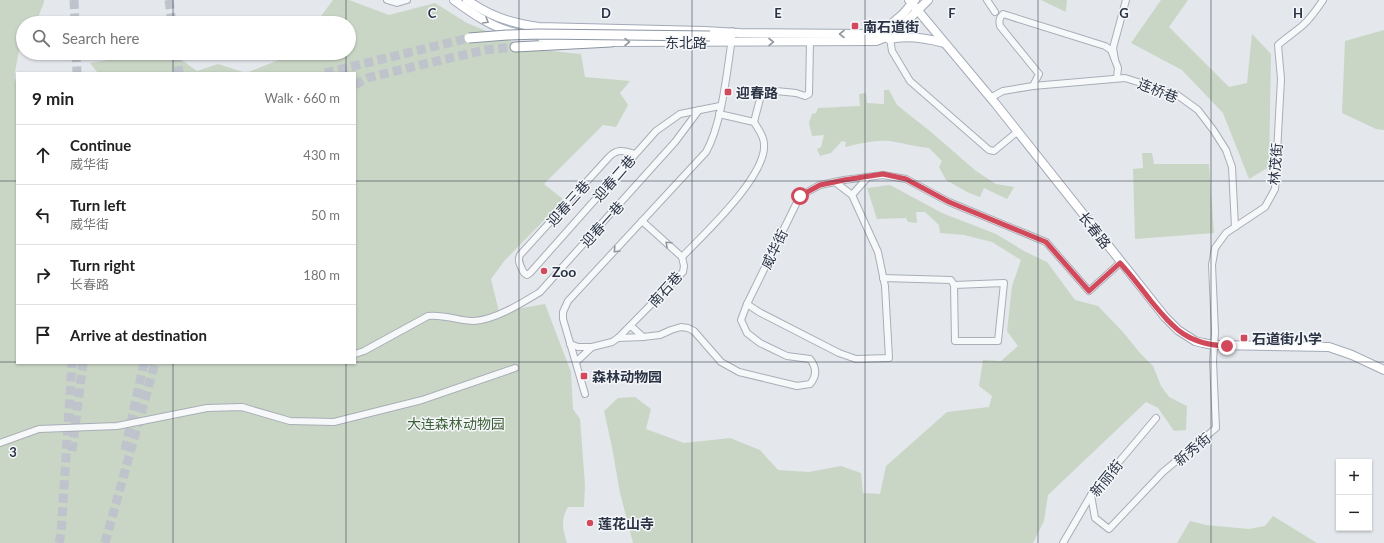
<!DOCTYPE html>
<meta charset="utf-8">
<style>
body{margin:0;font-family:Lato,"Noto Sans SC",sans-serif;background:#f2f2f2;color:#222}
.controls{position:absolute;right:12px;bottom:12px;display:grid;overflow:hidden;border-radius:0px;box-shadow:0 1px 3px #0004}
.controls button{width:36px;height:36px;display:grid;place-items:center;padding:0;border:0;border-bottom:1px solid #e0e0e0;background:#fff;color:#222;font:20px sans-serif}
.stop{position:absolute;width:12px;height:12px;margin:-9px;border:3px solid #d1495b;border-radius:50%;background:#fff}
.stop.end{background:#d1495b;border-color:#fff;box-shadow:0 1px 4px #0008}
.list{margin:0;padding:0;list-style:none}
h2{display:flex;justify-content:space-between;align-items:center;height:52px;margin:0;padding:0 16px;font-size:17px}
h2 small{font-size:13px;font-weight:400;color:#767676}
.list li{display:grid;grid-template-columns:26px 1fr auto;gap:12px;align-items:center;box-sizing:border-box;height:60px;padding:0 16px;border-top:1px solid #e0e0e0}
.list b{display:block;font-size:15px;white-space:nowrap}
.list p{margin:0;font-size:13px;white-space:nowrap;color:#767676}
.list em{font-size:13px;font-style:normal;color:#767676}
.icon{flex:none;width:22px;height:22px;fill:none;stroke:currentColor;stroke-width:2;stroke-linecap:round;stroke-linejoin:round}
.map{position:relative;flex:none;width:1384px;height:543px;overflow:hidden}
.search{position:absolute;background:#fff;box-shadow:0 1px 3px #0004;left:16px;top:16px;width:340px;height:44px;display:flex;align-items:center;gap:10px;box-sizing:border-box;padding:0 14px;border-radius:22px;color:#767676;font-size:15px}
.panel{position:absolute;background:#fff;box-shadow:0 1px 3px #0004;left:16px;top:72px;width:340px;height:292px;border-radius:0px}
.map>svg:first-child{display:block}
.green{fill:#c9d6c5}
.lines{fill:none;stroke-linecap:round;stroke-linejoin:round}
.highway-tunnel{stroke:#bfc3cb;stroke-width:9;stroke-dasharray:9 4.5;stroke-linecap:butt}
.minor-casing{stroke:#a9aeb7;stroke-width:8}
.major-casing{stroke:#a3abb8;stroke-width:10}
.highway-casing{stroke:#8b94a3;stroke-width:11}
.minor{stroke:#f7f8fa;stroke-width:6}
.major{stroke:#fff;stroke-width:8}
.highway{stroke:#fff;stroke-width:9}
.highway-bridge-casing{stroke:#8b94a3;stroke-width:11;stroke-linecap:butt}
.highway-bridge{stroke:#fff;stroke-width:9}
.oneway{stroke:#959aa2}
.oneway2{stroke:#9196a0}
.route{stroke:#d1495b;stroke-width:5}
.grid{fill:none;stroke:#2b3445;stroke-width:1;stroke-opacity:0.55}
.poi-dot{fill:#d1495b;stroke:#f4f6f9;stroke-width:1.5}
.labels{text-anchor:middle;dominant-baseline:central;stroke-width:3;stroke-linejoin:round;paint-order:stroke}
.poi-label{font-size:14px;font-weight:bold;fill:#2b3445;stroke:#f4f6f9;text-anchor:start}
.street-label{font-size:14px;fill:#2b3445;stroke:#f4f6f9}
.park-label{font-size:14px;fill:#3f6138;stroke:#f4f6f9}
.grid-label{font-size:13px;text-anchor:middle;font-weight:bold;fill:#2b3445;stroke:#f4f6f9;stroke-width:3;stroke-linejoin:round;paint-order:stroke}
</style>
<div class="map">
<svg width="1384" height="543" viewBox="0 0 1384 543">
<rect width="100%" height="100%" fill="#e4e7ec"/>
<!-- green -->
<g class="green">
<path d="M0,0H44V2L36,23H23V45L19,51L14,77L17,85V363H355V73H98L90,63L137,55L179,58L197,71L218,64L246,73L279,60L287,53H349V23H316L333,0H349L389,15L435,3L467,23L531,49L581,54L585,77L630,81L620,93L628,105L616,127L603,125L544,184L564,200L505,260L491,279L499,312L545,304L571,372L573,409L580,419L585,485L584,507H568C560,521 563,529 567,543H0Z"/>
<path d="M1041,0H1067L1066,12Z"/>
<path d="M1161,0H1188L1169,27L1229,87L1247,83L1252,34L1271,54L1269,167L1249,179L1223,113L1182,70L1131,43Z"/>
<path d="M1384,30V130L1376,129L1342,113L1345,41Z"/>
<path d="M884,90H889L897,105L931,132L976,171L996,184L1014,187L1007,199L984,188L980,197L969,193L946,180L939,167L942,161L929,148C916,147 903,143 889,141C875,140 859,144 845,147L846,142L842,141L831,153L820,156L817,149L821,147L824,135L812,136L809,123L812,114L816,113L818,108L860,106L859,94L866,93L867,103L884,104Z"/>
<path d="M1142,153H1152L1154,164H1209L1214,233L1135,239L1133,169L1143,168Z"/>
<path d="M890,185L942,213L996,234L1024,251L1047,262L1075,300L1098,306L1123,332L1140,353L1153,366L1161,386L1169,397L1187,406L1186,430L1174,431L1158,408L1146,402L1048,495L1044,521L1033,543H633L620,493L612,447L604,411L618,398L635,397L651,409L646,429L684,443L730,438L760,450L778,470L809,472L841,466L861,473L863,493L880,494L886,466L947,412L989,407L992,396L979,386L983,360L1001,361L1018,346L1007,331L1012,286L1021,260L992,242L964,235L940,233L939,225L925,212H916L917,223L908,222L906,218L877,219L867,188Z"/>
<path d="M1273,516L1317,543H1177L1190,521L1206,525L1249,529L1265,526Z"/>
</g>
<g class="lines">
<!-- highway-tunnel -->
<g class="highway-tunnel">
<path d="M74,0L75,23"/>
<path d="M169,0L172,23"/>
<path d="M76,53L77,73"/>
<path d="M176,53L179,73"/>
<path d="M325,73L469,38"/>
<path d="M355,85L367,78L441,60L485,50L515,47"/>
<path d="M125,450L144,363"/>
<path d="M72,451L83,363"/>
<path d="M59,543L61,534L72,363"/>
<path d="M105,543L155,363"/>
</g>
<defs>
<g id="minor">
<path d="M387,0L397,3L407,0"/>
<path d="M987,0L995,12"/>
<path d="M890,38L892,51L910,81L989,150L994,151L1017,132"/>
<path d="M1117,78L1118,68L1115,60L1113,48L1126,0"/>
<path d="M1033,86L1039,74L1000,26C999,21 999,18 1003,14L1105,46L1111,50L1115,60"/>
<path d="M990,98L1003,91L1033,86L1125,78L1176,94L1198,110L1214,131L1226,150L1232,167L1235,227"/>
<path d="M719,114L754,122"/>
<path d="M635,154C624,151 618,148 609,157L520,255C517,261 521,267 524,273L527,275L530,273L656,131L680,114L720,106"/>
<path d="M852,195L868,177"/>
<path d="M682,257C704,234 767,176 764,144C764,136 758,129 754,122L761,95L766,90L796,93L805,96L809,94L810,42"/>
<path d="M883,278L951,280L954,285L955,341H998L1004,283L954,285"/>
<path d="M747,304L759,312L839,353L856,359L889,358L885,286L878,252L852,195L835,182"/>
<path d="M631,326L643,337"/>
<path d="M618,338L683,272L684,266L682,257L642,221"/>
<path d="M570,344L578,347H592L612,342L618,338L643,337L660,335L671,330L681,327L688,328L694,331L721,362L739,372L797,386L810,384C817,376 817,368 810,359L787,356L760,343L747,333L741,320L747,304L800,196L820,185L844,180L883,175L906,179L949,202L1046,242L1089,291L1120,263"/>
<path d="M355,354L364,351L428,316C444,314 459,321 474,321C495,320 522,303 540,292L675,142L699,110"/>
<path d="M576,362L592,347"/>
<path d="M585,394L563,319V312L568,301L706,152C722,124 727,71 732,38"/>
<path d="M0,443L39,429L117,426L207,408L242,407L290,421L334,422L422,400L515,368"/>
<path d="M1091,495L1095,518L1109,529L1163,472L1216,428L1213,361L1215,332L1212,265L1215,248L1226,233L1265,207L1275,189L1281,79L1278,45C1286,38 1295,32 1303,25C1311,18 1317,9 1323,0"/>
<path d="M1063,543L1091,495L1156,418"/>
</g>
<g id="major">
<path d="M454,0C473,14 493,28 516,33"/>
<path d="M467,0C489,16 512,24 539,27L704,31L740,33L870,34L883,31L903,14L915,0"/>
<path d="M909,0L995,103L1165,317L1178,330L1195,341L1203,343L1214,345L1329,347L1352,355L1384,370"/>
<path d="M541,37L573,40"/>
<path d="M889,39C908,35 926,38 944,43"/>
<path d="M605,42L876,41L891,35L906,22L928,0"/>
</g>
<g id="highway">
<path d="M710,36L733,33"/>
<path d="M515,47L611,42"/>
</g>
</defs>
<!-- minor casing -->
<use href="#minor" class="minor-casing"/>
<!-- major casing -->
<use href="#major" class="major-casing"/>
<!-- highway casing -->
<use href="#highway" class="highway-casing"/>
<!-- minor -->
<use href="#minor" class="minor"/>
<!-- major -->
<use href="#major" class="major"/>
<!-- highway -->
<use href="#highway" class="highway"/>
<defs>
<path id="highway-bridge" d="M469,38L507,35L539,34L710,36"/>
</defs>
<!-- highway-bridge casing -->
<use href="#highway-bridge" class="highway-bridge-casing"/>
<!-- highway-bridge -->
<use href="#highway-bridge" class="highway-bridge"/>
</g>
<!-- one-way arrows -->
<defs><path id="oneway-chevron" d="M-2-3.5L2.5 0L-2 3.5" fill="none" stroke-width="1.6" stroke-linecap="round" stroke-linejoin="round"/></defs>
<g class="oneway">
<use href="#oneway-chevron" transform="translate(486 21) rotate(30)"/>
<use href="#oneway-chevron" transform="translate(842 34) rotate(-180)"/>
<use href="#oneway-chevron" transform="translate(627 42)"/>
<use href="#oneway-chevron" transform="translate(771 42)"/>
</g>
<g class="oneway2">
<use href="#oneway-chevron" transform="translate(668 244) rotate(-137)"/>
<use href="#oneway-chevron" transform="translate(616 250) rotate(133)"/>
</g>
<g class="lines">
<!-- route -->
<path class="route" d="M800,196L820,185L844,180L883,174L906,179L949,202L1046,242L1089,291L1120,263C1131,275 1141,288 1151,301C1174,329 1188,345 1227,346"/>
</g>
<!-- grid -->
<path class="grid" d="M173,0V23M346,0V23M519,0V543M692,0V543M865,0V543M1038,0V543M1211,0V543M173,53V73M346,53V73M0,181H17M355,181H1384M0,362H17M355,362H1384M173,363V543M346,363V543"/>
<!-- markers -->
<g class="poi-dot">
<rect x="851" y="22" width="8" height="8" rx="2"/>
<rect x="724" y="88" width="8" height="8" rx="2"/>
<circle cx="544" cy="271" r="4"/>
<rect x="1240" y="334" width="8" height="8" rx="2"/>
<rect x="580" y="372" width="8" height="8" rx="2"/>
<circle cx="590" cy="523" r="4"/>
</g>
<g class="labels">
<!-- poi labels -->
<g class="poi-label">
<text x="863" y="26">南石道街</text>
<text x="736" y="92">迎春路</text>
<text x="552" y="271">Zoo</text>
<text x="1252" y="338">石道街小学</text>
<text x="592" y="376">森林动物园</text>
<text x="598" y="523">莲花山寺</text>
</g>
<!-- street labels -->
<g class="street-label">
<text x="686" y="42">东北路</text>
<text transform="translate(1158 90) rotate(21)">连桥巷</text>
<text transform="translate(1275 164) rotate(-85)">林茂街</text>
<text transform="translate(614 178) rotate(-49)">迎春二巷</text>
<text transform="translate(568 203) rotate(-48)">迎春三巷</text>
<text transform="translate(602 224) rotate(-48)">迎春一巷</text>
<text transform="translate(1095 230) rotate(52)">长春路</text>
<text transform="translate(774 249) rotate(-64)">威华街</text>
<text transform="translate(665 289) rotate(-48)">南石巷</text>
<text transform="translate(1192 449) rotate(-40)">新秀街</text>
<text transform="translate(1106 478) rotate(-51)">新丽街</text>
</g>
<!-- park labels -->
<g class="park-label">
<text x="456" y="423">大连森林动物园</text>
</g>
</g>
<g class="grid-label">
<text x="432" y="18">C</text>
<text x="606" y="18">D</text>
<text x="778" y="18">E</text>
<text x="952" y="18">F</text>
<text x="1124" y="18">G</text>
<text x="1298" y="18">H</text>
<text x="13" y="457">3</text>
</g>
</svg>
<div class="controls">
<button>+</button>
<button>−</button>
</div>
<div class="stop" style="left:800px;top:196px"></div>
<div class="stop end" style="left:1227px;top:346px"></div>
<div class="search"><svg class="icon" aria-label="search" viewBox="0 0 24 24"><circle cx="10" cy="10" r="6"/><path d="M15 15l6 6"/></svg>Search here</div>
<section class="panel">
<h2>9 min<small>Walk · 660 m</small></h2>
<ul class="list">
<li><svg class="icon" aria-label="ahead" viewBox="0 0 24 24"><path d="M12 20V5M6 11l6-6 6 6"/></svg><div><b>Continue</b><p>威华街</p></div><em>430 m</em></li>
<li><svg class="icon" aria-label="left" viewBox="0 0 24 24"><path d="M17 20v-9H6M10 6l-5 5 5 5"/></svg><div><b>Turn left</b><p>威华街</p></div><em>50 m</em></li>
<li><svg class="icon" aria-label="right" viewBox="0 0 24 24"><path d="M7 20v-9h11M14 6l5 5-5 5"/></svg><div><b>Turn right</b><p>长春路</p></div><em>180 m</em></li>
<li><svg class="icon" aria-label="arrive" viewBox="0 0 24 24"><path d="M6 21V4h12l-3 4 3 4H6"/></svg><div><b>Arrive at destination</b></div></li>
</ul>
</section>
</div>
